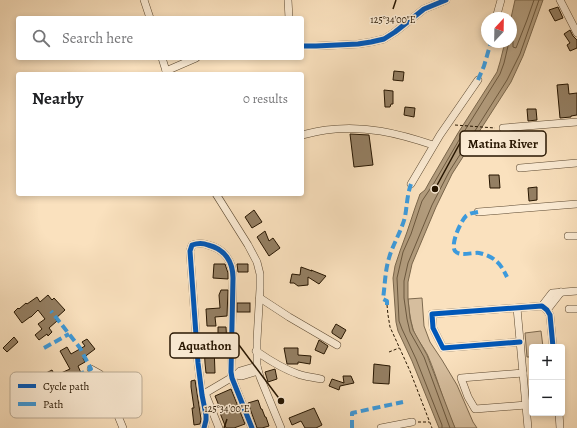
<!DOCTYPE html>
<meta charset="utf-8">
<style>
body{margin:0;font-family:Alegreya,serif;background:#f6f6f6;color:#202124}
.controls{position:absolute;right:12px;bottom:12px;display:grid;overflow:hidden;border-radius:4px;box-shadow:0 2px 6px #0003}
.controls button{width:36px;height:36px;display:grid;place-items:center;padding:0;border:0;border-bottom:1px solid #e0e0e0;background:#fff;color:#202124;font:20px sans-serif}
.compass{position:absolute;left:481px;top:12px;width:36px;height:36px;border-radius:50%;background:#fff;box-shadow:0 2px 6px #0003;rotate:22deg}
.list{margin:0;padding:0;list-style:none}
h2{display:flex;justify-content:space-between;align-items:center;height:52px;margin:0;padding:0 16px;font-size:17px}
h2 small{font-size:13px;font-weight:400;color:#757577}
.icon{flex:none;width:22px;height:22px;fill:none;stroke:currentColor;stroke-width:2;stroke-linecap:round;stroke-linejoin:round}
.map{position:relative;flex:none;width:577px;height:428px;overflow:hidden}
.search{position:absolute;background:#fff;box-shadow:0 2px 6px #0003;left:16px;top:16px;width:288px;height:44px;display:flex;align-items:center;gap:10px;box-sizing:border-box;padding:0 14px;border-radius:4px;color:#757577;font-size:15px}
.panel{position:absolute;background:#fff;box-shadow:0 2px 6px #0003;left:16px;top:72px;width:288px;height:124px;border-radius:4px}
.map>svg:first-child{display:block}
.green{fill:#d6be9e;stroke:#7e6a4f}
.water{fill:#b29c7d;stroke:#7a664b}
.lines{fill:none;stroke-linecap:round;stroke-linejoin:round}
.shore{stroke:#6c583e;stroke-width:1}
.building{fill:#947f63;stroke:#261500}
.minor-casing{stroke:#5b4830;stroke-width:8}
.path{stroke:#261500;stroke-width:1;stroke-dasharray:3 2;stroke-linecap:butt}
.minor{stroke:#fcecd5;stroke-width:7}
.quiet{stroke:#3c9adc;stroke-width:4;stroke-dasharray:8 4;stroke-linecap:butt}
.cycleway-casing{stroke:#fcecd5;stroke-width:8}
.cycleway{stroke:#0057b8;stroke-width:5}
.ticks{fill:none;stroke:#261500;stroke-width:1.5}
.key{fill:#fcecd5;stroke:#bcac95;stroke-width:1}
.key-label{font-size:11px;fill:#261500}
.ticks-label{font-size:10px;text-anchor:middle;fill:#261500;stroke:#fcecd5;stroke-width:3;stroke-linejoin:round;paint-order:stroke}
.leader{fill:none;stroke:#261500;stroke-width:1.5}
.callout-dot{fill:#261500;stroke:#fcecd5;stroke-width:1.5}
.callout{fill:#fcecd5;stroke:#261500;stroke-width:1.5}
.callout-label{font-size:13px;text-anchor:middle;font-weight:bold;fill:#261500}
</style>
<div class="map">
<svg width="577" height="428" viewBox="0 0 577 428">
<rect width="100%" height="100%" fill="#fae1be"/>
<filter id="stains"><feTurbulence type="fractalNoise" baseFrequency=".005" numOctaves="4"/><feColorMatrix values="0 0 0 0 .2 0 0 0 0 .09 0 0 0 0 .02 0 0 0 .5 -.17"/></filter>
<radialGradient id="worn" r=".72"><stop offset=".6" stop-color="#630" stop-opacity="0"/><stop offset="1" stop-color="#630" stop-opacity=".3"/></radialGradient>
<!-- green -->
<g class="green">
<path d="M422,298L424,326L430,342L442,360L457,385L473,422L477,428H455C444,405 438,379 428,356C424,347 416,339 413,329C410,319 409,309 408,299Z"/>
<path d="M541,331L543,347H532V357H527L525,333Z"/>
</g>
<!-- water -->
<path class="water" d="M515,0H543L523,56L511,82L452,174L436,207L412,264L408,282V299L410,318L413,330L427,355L455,428H439L412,361L398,331L396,322L393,278L395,266L400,251L407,232L415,208L420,194L425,190L430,181L458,133L497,72L500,62L505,42H511V18Z"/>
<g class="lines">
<!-- shore -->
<g class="shore">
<path d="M511,36L513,41V47L516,48L527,20L534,0"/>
<path d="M442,428V425L416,359L402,329L399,321L397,278L403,252L411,234L422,201L434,183L462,135L500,74L504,63L509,42"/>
<path d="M450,428L424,357L410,332L407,319L404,298V281L408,263L432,205L449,172L507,80L520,54L539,0"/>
</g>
</g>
<!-- building -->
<g class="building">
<path d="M558,7L563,18L555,21L549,10Z"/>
<path d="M570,30L573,36L577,40V48L570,51L567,45L570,43L564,34Z"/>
<path d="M394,71L404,72L403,81L393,80Z"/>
<path d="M568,84L569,94L577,93V115L571,116V117L560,118L557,85Z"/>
<path d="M384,90L393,91V104H391L390,107H385Z"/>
<path d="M405,107L415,108L414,117L404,115Z"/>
<path d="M527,109H536L537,120L528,121Z"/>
<path d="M350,134L369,135L373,165L354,167Z"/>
<path d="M489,175H499L500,188H490Z"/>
<path d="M537,187V200L529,201L528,188Z"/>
<path d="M254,210L262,222L252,228L245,217Z"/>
<path d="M265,231L269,241L273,238L280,248L269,256L257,237Z"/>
<path d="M214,264H225L228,273V279L213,278Z"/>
<path d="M237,264H248V272H238Z"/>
<path d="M301,267L312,271L311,270L326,276L319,284L308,277V285L298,286L294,283H290L292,274L300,275Z"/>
<path d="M221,290H228L227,316L215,317L216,326H207L206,309L220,308L219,295Z"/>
<path d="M48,295L52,300L54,298L65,310L55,319L57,321L49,328L52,332L48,336L47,334L39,340L35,335L42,329L38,324L45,319L38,310L31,317H30L22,323L14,312L18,308L19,309L26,303L27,304L37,297L40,302Z"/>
<rect x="237" y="303" width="13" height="9"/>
<path d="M336,324L346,330L341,339L332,333V331Z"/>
<path d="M218,327H226L227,345H218Z"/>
<path d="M14,337L18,342L7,352L3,348Z"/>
<path d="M87,339L95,349L83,358L85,362L78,366L81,373L64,379L61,373L70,369L60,351L67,347L71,354L85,346L82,342Z"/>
<path d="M319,340L328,346L324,354L315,350Z"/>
<path d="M204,346H214L215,373H206L205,363Z"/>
<path d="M284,348H298V355L311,356L310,364L298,362V364H287Z"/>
<path d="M374,364L390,366L389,384L373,383Z"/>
<path d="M275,369L277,379L268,382L265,372Z"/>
<path d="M52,370L54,374L49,377L53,383L47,386L40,376Z"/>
<path d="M343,376H351L354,383L340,386L339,390L329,386L332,379L344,383Z"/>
<path d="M195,380L201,419L200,424L194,425L192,408H194L191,387V381Z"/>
<path d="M231,389L245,424L234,428H226L220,413H222L215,396Z"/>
<path d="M258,400L261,409H262L265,417H266L269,426L262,428H257L248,403Z"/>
<path d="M314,408L322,425L316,428H305L301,421L292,425L289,418Z"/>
</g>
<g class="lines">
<defs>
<g id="minor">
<path d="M144,0L150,18"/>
<path d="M288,0L289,18"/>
<path d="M560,0L577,33"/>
<path d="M496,18L501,0"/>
<path d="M302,46H316L358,44L371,42L384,39L395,32L424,9L446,0"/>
<path d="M162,58L167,74"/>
<path d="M166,71L196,58"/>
<path d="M503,128L577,122"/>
<path d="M302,135C310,133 318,131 326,130C365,125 397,133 433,145"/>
<path d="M520,168L577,163"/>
<path d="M411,184L440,135L478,80"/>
<path d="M216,194L248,245L257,262L260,274V289L257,340V366L260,377L281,428"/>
<path d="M478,212L577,204"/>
<path d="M568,236H577"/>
<path d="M260,298L289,317L337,345"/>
<path d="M542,306L552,293L577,291"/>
<path d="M517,308L528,428"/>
<path d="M569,309H577"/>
<path d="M547,310L561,292"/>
<path d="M520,342L443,348L433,328L432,314L542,306L547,310L550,315L553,347"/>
<path d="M256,351C269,360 283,369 298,374C305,377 314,377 321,379"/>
<path d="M91,369L100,374L103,379L123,428"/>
<path d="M523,373L461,378L468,397L475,409L526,405"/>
<path d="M236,375L242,376L258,371"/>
<path d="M205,393L219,428"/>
<path d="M202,395L236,375L240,371L257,366"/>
<path d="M559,413L560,428"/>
<path d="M204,428L206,420V415L202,395L198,363L190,251L192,245C198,243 203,243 208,245C225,249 233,262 233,278L231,372L232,378L252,428"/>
<path d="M381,428L412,422"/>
</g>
</defs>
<!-- minor casing -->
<use href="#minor" class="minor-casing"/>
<!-- path -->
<g class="path">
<path d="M455,125L495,128"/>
<path d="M387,305L388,315L390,327L410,371L432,428"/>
<path d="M389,352L399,348"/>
<path d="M418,422H429"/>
</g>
<!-- minor -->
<use href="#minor" class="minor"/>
<!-- quiet -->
<g class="quiet">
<path d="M478,80L484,66L491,42"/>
<path d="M478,212C473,213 470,213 466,216C461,221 450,244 455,251C460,257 473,252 479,253C485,254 492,257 496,261C501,265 504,271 507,277"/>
<path d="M387,305V301L383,299C385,285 385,271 389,258C393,244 401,232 405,217C407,206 407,195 411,184"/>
<path d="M44,348L69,334"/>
<path d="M44,390L91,369L80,348L51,311"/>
<path d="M352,428V413L403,402"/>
</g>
<defs>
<g id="cycleway">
<path d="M302,46H316L358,44L371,42L384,39L395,32L424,9L446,0"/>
<path d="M520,342L443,348L433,328L432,314L542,306L547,310L550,315L553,347"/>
<path d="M204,428L206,420V415L202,395L198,363L190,251L192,245C198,243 203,243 208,245C225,249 233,262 233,278L231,372L232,378L252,428"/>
</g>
</defs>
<!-- cycleway casing -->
<use href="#cycleway" class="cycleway-casing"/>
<!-- cycleway -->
<use href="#cycleway" class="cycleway"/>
</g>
<!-- ticks -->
<path class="ticks" d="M393,9L396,0M224,428L227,419"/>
<!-- legend -->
<rect x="10" y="372" width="132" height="46" rx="6" class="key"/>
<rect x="18" y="384" width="18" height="4" fill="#0057b8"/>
<rect x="18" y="402" width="18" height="4" fill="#3c9adc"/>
<g class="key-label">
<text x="43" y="390">Cycle path</text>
<text x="43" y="408">Path</text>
</g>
<g class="ticks-label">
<text x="393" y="23">125°34'00"E</text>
<text x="227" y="412">125°34'00"E</text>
</g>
<!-- callouts -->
<path class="leader" d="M435 189L460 143M281 401L239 345"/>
<g class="callout-dot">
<circle cx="435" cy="189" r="4"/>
<circle cx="281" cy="401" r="4"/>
</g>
<g class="callout">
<rect x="460" y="131" width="86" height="25" rx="4"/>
<rect x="170" y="333" width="69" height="25" rx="4"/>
</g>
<g class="callout-label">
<text x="503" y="148">Matina River</text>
<text x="205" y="350">Aquathon</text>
</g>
<rect width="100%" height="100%" filter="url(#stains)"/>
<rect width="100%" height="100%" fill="url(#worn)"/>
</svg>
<div class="controls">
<button>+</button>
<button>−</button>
</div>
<svg class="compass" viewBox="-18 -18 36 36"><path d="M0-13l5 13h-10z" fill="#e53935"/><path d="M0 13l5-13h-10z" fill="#757577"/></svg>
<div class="search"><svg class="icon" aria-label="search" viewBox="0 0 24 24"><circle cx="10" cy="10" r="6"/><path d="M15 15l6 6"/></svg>Search here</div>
<section class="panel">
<h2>Nearby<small>0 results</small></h2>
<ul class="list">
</ul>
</section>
</div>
